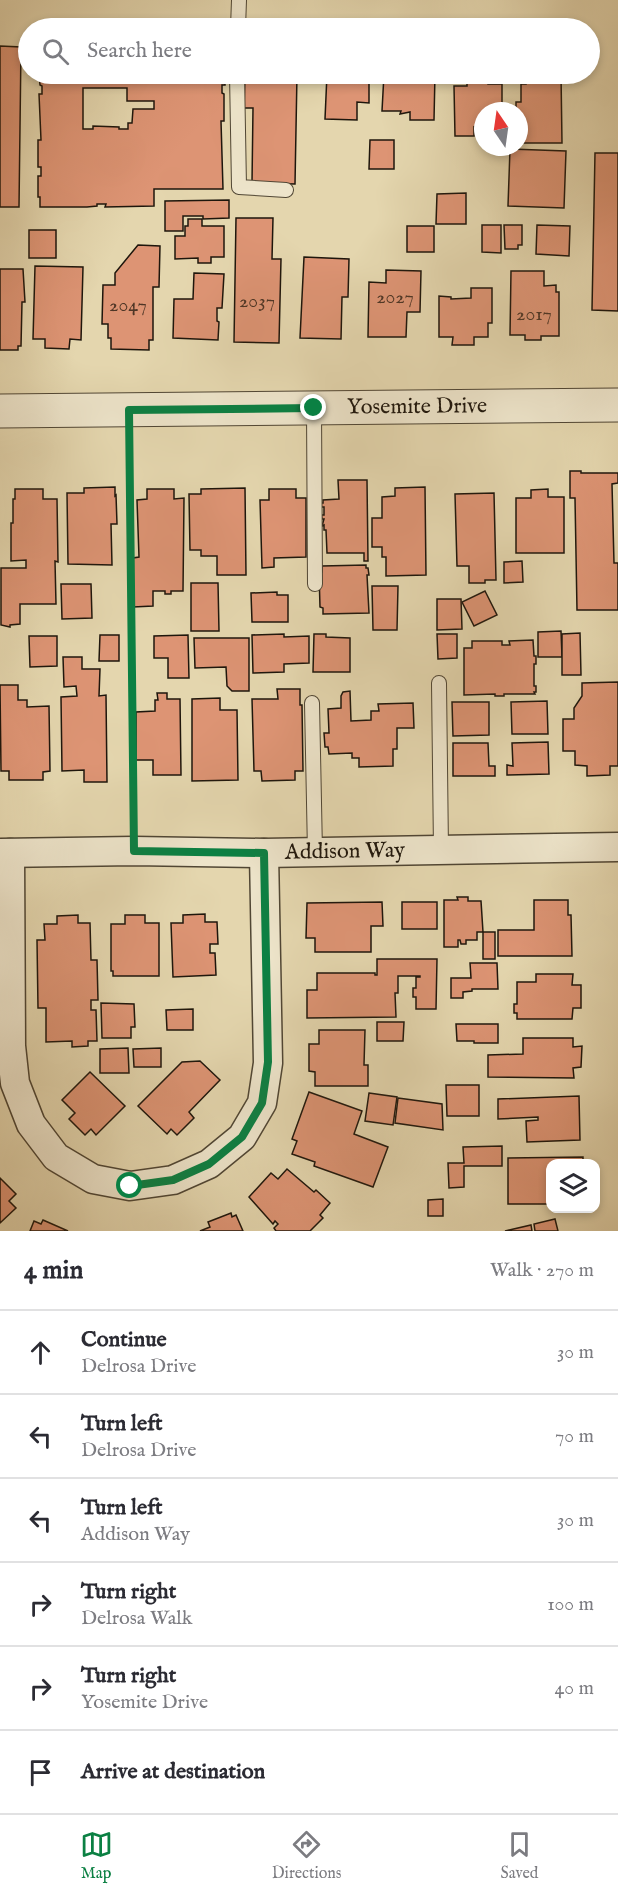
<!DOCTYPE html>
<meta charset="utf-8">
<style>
body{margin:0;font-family:"IM FELL English",serif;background:#f7f7f7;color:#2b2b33}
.controls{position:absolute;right:18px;bottom:18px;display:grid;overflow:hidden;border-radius:12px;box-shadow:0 3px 9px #0003}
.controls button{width:54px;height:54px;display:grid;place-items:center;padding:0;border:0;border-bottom:2px solid #e1e1e2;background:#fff;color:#2b2b33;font:30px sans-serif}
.compass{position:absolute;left:474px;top:102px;width:54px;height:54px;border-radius:50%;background:#fff;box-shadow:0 3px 9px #0003;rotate:347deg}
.stop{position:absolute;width:18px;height:18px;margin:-14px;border:4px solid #0b8043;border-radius:50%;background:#fff}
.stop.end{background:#0b8043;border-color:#fff;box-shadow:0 2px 6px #0008}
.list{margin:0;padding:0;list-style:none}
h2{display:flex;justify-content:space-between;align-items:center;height:78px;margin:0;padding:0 24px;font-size:26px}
h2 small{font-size:20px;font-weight:400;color:#7c7c81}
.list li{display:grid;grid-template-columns:39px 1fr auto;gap:18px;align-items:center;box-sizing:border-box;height:84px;padding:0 24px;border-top:2px solid #e1e1e2}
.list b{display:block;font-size:22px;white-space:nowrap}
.list p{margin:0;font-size:20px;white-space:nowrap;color:#7c7c81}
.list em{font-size:20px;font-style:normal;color:#7c7c81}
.icon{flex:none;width:33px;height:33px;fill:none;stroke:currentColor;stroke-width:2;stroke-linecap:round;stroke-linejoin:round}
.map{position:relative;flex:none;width:618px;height:1231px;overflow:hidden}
.search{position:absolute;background:#fff;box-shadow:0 3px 9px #0003;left:18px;right:18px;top:18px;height:66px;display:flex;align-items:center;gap:15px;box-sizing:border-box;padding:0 21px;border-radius:33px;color:#7c7c81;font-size:22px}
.sheet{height:582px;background:#fff}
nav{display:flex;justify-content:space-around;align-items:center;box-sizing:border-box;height:84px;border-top:2px solid #e1e1e2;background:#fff;font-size:16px;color:#7c7c81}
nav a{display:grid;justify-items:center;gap:3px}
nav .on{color:#0b8043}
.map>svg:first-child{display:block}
.building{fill:#dd9474;stroke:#1e160c;stroke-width:1.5;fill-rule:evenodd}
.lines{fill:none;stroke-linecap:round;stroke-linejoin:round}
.service-casing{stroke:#504634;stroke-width:16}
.minor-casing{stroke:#504634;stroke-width:31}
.tertiary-casing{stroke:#504634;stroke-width:35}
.path{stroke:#1e160c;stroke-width:4;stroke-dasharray:4.5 3;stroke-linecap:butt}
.service{stroke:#ede4ca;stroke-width:14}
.minor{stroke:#ede4ca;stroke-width:28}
.tertiary{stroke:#ede4ca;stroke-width:33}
.route{stroke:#0b8043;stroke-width:8}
.labels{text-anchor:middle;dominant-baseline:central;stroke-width:4.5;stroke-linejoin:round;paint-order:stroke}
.number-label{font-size:20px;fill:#4e3626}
.street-label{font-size:22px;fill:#1e160c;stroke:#ede4ca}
</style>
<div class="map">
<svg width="618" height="1231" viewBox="0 0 618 1231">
<rect width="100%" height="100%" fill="#e4d6ae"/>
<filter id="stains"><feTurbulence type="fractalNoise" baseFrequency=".00333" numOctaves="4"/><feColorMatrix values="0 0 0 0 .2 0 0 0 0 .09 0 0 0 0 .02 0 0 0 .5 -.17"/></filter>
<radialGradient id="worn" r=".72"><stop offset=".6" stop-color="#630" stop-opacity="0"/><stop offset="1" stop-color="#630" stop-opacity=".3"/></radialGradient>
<!-- building -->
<g class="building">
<path d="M0,46L21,47L19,207H0Z"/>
<path d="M39,74H225V85H222V93L224,94V121H221L223,189H154V206L105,207L106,204H97V206L87,207H40V197H38V176H41V167H38V140H41L39,94H42V86L40,85ZM83,88H127V101H154V109H133L132,123H128V129H119V127L93,126V129H83Z"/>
<path d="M245,74H297L295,184L252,183L253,108H244Z"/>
<path d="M327,74H369V103L357,102V120L325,119Z"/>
<path d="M384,74H435L434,120H410V112L400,114L401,111H382Z"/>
<path d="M467,74H488V84H502V111H483V128H475L474,126V136H455L454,86H467Z"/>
<path d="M525,74H561L562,143H519V111H516V102H521V84H526Z"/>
<path d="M370,140H394V169H369Z"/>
<path d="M510,149L566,151L564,208L508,206Z"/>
<path d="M595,153H618V311L592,310Z"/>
<path d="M466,193V224H436L437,194Z"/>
<path d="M229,200V218L203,219V216H183V231H165V201Z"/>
<path d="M236,218H273L272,259H281L279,343L234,342Z"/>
<path d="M188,219H202V226H224V257H211V263H198V258L175,259V236H185V226H188Z"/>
<path d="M482,225H501V253L482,252Z"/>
<path d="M504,225H522V245H518V249H505Z"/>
<path d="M537,225L570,226L569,256L536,254Z"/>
<rect x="407" y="226" width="27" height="26"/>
<rect x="29" y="230" width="27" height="28"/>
<path d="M138,245L160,246L159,287H153V340H149V350L111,349V338H108V324H102L103,285H115V273Z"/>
<path d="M304,257L349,259L348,297H342L341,339L300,338Z"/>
<path d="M35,266L83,267L81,340L70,339L69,349L45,348V339H33Z"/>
<path d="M0,269H23L25,302H22L21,346H18V350H0Z"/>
<path d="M386,270L421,271L420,312H407L406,337H368L369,282L386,283Z"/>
<path d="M511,271H544V286L556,285V292H559V336H541V340H525V335H510Z"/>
<path d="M194,273L224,274L222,308H217V321L219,322L218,340L173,338L174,299H193Z"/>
<path d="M471,288H492V323H488V337H474V345H452L453,337H439V296L451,297V299L471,298Z"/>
<path d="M570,471H581V473H618V483L612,484L614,563H618V610H577L575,498H570Z"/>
<path d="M338,480H367L368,561H364V553H327L326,530H324V525L322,526L324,519H322L321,515H324V507H321V503H323V500L339,499Z"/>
<path d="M115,487V496L116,495L117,524H111L112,565L68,564L67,493H84V488Z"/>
<path d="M425,487L426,575L386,576V557H382V547H372V518H382V497L395,496V488Z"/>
<path d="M245,488L246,575H217V556H201V550H190L189,494H201V489Z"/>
<path d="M15,489H43V499H57L58,562L55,561L56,604H20V624L10,625V627L1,625V568H26V560L11,561V523H13V499H15Z"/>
<path d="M147,489H174V499L184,498L183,591H171V594H165V591H153V606L133,607V558L139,557L137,500L147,499Z"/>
<path d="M269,489H296V498H306V557L274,558V567L262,568L260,500H269Z"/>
<path d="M548,489V497H564V553H516V498H531V490Z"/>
<path d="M494,493L496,580H485V583H469V566H457L455,494Z"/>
<path d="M522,561L523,582L504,583V562Z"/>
<path d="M366,565V568H368L369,575H367L369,613L323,614V608L320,607L319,572H322V566Z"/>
<path d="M191,583H218L219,631H191Z"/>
<path d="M61,584H91L92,618L62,619Z"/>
<path d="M372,586H398L397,630H373Z"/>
<path d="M485,591L497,615L474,626L462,602Z"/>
<path d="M277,592V595H288V622H252L251,593Z"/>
<path d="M437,599H461L462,629L437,630Z"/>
<path d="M561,631L562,657H538V632Z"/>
<path d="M580,633L581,675H562V634Z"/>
<path d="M284,634V637L309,636V663L284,664V672L253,673L252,635Z"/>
<path d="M314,634H326V637L350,638V672H313Z"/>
<path d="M437,634H457V658L438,659Z"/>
<path d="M100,635H119V661H99Z"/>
<path d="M188,635L189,678H168V658H154V636Z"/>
<path d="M29,636H57V666L30,667Z"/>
<path d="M194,638H249V691H232L227,686L226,667L195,668Z"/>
<path d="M533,640L534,656H536V664H534V686H536V692H534L535,694H504V696H495V694L464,695V648H472V641H502V645H510L509,641Z"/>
<path d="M63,657H82V669H100L99,696L106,695L107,782H84V770L62,771L61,697L77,696L76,686L64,687Z"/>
<path d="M618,682V766H610V775L587,776V766L575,765V751H563V719H574V708L582,696V683Z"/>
<path d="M0,685H18V700H27V707L49,706L50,771L43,772V780H9V771H1Z"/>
<path d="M277,689H300V705H302L303,771H295V780L262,781L261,771H254L252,699H278Z"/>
<path d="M350,691L351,721L371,720V711H379L378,704L413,703L414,728H397V749H393V766L359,767V758H352V753L329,754L328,747H325L324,733H329L328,709L341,708V696L343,692Z"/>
<path d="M157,693H167V699H180L181,775H153V760H136V712L155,711V700H158Z"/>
<path d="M220,698V710H237L238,780L192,781V699Z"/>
<path d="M547,701L548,734H512L511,702Z"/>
<path d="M452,702H489V735L453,736Z"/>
<path d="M548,742L549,774L507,775V765L513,766L512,743Z"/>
<path d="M453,743H488L489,766H495V776H453Z"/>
<path d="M457,897H468V901H481L483,932H477V940H466V944H461L460,940H458V947H444V900H458Z"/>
<path d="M534,900H568V915H571L572,956H498V930H534Z"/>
<path d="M382,902L383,926H371V952H315V938H306L307,903Z"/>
<rect x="402" y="902" width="35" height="27"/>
<path d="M205,914V922H217L218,944H210V953H215L216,975L173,977L171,923H183V915Z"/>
<path d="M78,915V923H90L91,960H97L98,1000H91V1010H96L97,1041H88V1046L72,1047V1041L46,1042V1008H38L37,940H45L44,924H57V916Z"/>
<path d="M125,915H145V923H159V976H113V971H111V924H125Z"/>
<rect x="483" y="932" width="12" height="27"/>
<path d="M377,959H437L436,1009H416V997H413V988H416V977H420V976H398V993H395L396,1017L307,1018V990H317V973H375V975H377Z"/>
<path d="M470,963H497L498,989H472V991L463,992V998H451V978H471Z"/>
<path d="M536,974H573L572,985H581V1008H573L572,1019H517V1013H514V1004H517V982H536Z"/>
<path d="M101,1003L134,1004L135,1027H131V1038H102Z"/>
<path d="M193,1009V1030H167L166,1010Z"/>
<path d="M377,1022H404L403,1041H377Z"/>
<path d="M456,1024H498V1043H474V1041H457Z"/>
<path d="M319,1030H365L364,1065H368V1086H315V1072L309,1071V1044H319Z"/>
<path d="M523,1038H573V1047L582,1046L581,1067L573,1068L574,1078L488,1077V1055L523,1054Z"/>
<path d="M128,1048L129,1073H100V1049Z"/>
<path d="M161,1048V1067H134L133,1049Z"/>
<path d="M200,1061L220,1080L189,1112L194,1118L177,1135L171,1129L167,1134L138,1106L182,1062Z"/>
<path d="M90,1072L125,1106L96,1135L91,1129L85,1135L69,1119L75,1113L62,1100Z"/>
<path d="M446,1085H479V1116H447Z"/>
<path d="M309,1092L362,1111L354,1134L388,1147L373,1187L314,1166L315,1162L292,1154L297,1141L292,1139Z"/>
<path d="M369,1093L397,1097L393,1125L365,1121Z"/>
<path d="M579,1096L580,1140L527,1142L526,1121L538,1120V1117L498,1119V1099Z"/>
<path d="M398,1098L442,1104L443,1130L395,1123Z"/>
<path d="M502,1146V1166H464V1187L449,1188L448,1163H464L463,1147Z"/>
<path d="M583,1157V1164H550V1204H508V1158Z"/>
<path d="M287,1169L314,1192L316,1190L330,1203L320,1215L323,1218L310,1231H276L274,1228L278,1224L275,1221L273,1224L249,1197L271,1173L278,1179Z"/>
<path d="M0,1178L16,1194L9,1201L16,1208L0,1223Z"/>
<path d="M443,1199V1216H428V1200Z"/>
<path d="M231,1213L232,1217L236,1215L243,1231H200L210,1227L208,1222Z"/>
<path d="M555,1219L558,1231H535L534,1224Z"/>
<path d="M43,1220L68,1231H30L34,1221L41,1224Z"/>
<path d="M531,1225L532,1231H505Z"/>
</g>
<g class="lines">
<defs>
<g id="service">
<path d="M238,28L239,0"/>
<path d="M237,74L239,187L286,190"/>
<path d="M314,408L315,584"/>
<path d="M439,683L441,850"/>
<path d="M312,703L315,852"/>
</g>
<g id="minor">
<path id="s1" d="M0,853L134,851L264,853L618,847"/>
<path d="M10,853L11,1046L15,1083L31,1124L56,1157L93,1179L130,1186L173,1180L209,1164L242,1137L262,1103L268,1063L264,853"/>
</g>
<g id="tertiary">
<path id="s2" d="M0,411L618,405"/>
</g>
</defs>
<!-- service casing -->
<use href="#service" class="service-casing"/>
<!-- minor casing -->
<use href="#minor" class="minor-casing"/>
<!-- tertiary casing -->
<use href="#tertiary" class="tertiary-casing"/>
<!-- path -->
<path class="path" d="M129,441L133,823"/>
<!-- service -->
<use href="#service" class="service"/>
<!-- minor -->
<use href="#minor" class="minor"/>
<!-- tertiary -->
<use href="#tertiary" class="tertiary"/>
</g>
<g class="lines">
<!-- route -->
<path class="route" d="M130,1186L173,1180L209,1164L242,1137L262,1103L268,1062L264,853L134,851L129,410L314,408"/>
</g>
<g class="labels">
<!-- number labels -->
<g class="number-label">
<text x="395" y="297">2027</text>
<text x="257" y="301">2037</text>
<text x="128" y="305">2047</text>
<text x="534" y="314">2017</text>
</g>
<!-- street labels -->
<g class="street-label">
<text stroke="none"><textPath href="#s2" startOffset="417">Yosemite Drive</textPath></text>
<text stroke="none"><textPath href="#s1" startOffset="345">Addison Way</textPath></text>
</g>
</g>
<rect width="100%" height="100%" filter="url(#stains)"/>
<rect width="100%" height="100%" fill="url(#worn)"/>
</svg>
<div class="controls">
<button><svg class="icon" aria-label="layers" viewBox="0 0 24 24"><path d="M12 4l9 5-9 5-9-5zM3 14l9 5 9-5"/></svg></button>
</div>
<svg class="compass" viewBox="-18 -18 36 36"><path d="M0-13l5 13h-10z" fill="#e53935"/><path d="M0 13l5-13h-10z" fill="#7c7c81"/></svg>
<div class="stop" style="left:130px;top:1186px"></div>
<div class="stop end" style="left:314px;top:408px"></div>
<div class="search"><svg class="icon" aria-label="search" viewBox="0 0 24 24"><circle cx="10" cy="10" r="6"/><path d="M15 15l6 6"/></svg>Search here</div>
</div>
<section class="sheet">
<h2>4 min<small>Walk · 270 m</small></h2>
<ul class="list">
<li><svg class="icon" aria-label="ahead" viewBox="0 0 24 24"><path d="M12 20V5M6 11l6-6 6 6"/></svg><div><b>Continue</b><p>Delrosa Drive</p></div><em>30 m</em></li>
<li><svg class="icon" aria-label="left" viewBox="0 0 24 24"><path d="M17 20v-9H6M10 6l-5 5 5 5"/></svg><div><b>Turn left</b><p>Delrosa Drive</p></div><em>70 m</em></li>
<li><svg class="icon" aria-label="left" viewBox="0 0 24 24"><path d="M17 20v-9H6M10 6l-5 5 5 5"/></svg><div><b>Turn left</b><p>Addison Way</p></div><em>30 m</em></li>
<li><svg class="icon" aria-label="right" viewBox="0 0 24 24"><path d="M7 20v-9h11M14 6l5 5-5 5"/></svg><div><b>Turn right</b><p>Delrosa Walk</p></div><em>100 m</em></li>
<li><svg class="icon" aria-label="right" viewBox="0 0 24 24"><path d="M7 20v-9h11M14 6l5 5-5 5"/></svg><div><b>Turn right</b><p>Yosemite Drive</p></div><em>40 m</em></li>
<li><svg class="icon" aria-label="arrive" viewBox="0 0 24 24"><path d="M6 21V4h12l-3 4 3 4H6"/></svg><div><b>Arrive at destination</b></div></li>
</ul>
</section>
<nav>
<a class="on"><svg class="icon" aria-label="map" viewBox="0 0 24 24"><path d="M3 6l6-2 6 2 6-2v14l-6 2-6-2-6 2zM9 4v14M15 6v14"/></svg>Map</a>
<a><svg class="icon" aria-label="directions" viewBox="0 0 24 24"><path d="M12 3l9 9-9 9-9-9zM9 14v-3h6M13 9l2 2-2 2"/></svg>Directions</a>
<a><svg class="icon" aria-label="saved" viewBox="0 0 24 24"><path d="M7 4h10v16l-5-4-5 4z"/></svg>Saved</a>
</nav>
